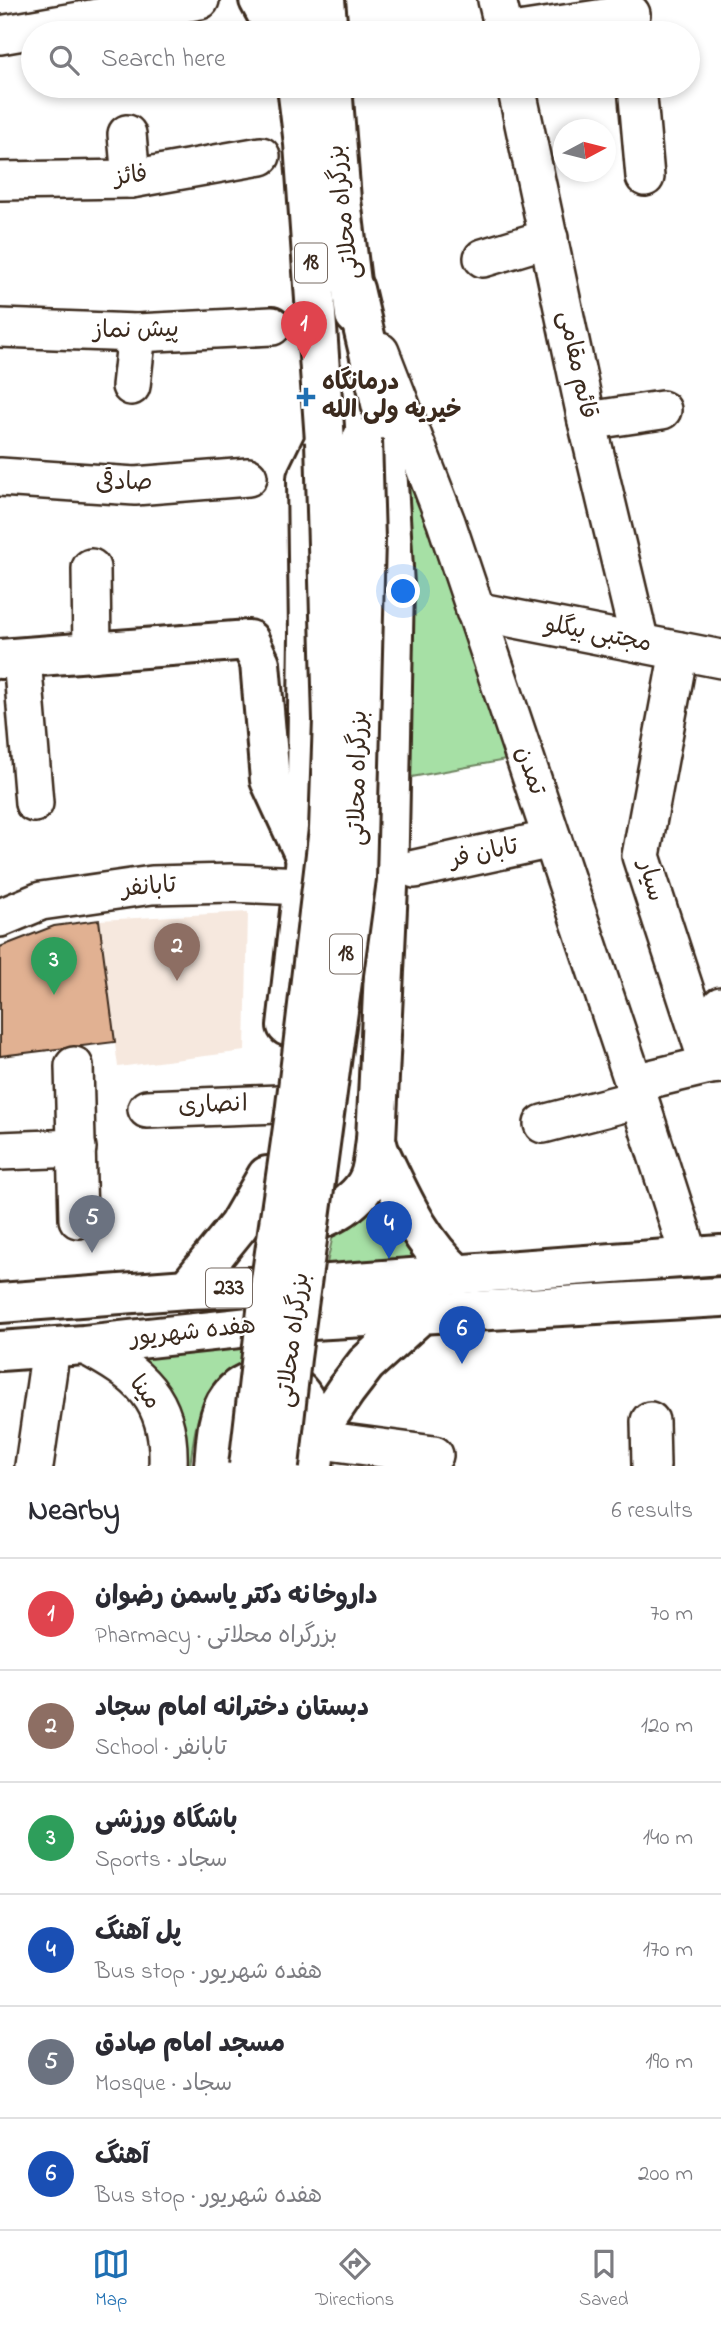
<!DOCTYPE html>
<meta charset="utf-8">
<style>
body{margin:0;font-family:"Indie Flower","Playpen Sans Arabic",sans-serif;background:#f7f7f7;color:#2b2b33}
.compass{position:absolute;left:553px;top:119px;width:63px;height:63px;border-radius:50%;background:#fff;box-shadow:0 4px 10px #0003;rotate:83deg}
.you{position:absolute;left:404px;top:592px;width:24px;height:24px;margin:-18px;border:5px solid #fff;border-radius:50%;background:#1a73e8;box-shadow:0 0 0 10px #1a73e833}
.badge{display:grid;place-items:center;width:46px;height:46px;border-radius:50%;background:#1f6fb2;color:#fff;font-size:23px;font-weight:700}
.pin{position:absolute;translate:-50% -58px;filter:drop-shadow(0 2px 4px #0008)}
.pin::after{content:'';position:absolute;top:37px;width:24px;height:21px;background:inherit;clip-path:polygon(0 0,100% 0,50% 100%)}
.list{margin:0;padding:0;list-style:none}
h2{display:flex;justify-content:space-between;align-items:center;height:91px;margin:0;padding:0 28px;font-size:30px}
h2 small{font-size:23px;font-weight:400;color:#7c7c81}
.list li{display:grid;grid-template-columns:46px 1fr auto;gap:21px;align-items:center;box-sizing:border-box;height:112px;padding:0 28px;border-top:2px solid #e1e1e2}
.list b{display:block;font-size:26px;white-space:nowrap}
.list p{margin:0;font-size:23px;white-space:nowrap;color:#7c7c81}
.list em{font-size:23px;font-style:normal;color:#7c7c81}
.icon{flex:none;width:38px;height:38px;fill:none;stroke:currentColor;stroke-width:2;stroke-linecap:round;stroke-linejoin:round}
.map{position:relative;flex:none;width:721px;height:1466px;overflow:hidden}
.search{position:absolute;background:#fff;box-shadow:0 4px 10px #0003;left:21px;right:21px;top:21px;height:77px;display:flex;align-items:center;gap:18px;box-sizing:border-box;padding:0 24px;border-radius:38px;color:#7c7c81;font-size:26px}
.sheet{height:763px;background:#fff}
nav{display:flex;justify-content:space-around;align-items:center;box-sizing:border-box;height:98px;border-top:2px solid #e1e1e2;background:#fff;font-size:19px;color:#7c7c81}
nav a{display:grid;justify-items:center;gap:4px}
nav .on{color:#1f6fb2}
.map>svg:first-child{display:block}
.built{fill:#f6e8de}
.green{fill:#a6e0a5;stroke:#708562;stroke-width:2}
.building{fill:#e1b192;stroke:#3b2a1e;stroke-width:2}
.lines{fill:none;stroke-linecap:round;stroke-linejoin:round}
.minor-casing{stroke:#3b2a1e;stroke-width:42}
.major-casing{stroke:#3b2a1e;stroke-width:44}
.highway-casing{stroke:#3b2a1e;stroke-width:44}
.minor{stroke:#fff;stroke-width:37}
.major{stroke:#fff;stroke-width:38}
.highway{stroke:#fff;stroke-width:38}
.highway-bridge-casing{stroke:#3b2a1e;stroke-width:44;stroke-linecap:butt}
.highway-bridge{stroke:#fff;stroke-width:38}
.poi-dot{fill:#1f6fb2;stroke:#fff;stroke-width:2.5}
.labels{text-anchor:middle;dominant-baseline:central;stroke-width:5;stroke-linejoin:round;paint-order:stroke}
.shield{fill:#fff;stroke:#766a62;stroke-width:2}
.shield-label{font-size:23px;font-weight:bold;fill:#3b2a1e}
.street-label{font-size:24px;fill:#3b2a1e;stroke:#fff}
.poi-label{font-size:24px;font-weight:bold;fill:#3b2a1e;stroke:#fff;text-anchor:start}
</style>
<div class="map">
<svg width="721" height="1466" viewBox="0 0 721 1466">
<rect width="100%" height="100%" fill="#fff"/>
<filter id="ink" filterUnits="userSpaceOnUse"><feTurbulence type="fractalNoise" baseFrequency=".0143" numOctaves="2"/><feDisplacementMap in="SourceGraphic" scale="14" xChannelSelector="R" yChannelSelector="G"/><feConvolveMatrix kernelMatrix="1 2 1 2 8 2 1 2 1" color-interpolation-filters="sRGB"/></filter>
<g filter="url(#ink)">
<!-- built -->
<path class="built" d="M248,912L245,1051L118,1067L99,920Z"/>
<!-- green -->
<g class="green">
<path d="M393,428L506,760L406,778Z"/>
<path d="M384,1182L414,1239L416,1259L326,1268L333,1235L363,1209Z"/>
<path d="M244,1344L241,1367C199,1385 195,1426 190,1466H179L125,1354Z"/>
</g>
<!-- building -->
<path class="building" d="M99,920L115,1042L0,1056V947L54,926Z"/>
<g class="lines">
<defs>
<g id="minor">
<path d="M497,0L505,33"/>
<path d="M505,33L631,14"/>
<path d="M0,35L200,0"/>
<path d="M516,86L587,421L640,643"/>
<path d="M637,86L645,177"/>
<path d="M127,134L131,179"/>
<path d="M0,181L131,179L261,156"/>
<path d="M483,258L549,238"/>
<path d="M0,328L137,333L272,326"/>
<path d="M380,352L446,522L634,1083L690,1258"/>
<path d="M131,386L137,333"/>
<path d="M587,421L662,410"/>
<path d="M0,477L135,486L248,477"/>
<path d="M91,568L92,653"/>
<path d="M475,611L721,659"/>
<path d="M679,651L641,856L709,1065"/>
<path d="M22,658L34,803"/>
<path d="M415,869L552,839"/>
<path d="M0,918L41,901L152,885L232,883L302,886"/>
<path d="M709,1065L721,1006"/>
<path d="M74,1066L78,1219"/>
<path d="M634,1083L709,1065L721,1064"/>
<path d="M147,1109L279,1104"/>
<path d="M543,1124L639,1099"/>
<path d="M0,1151L77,1148"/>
<path d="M84,1345C139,1374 171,1398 168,1466"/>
<path d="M650,1421L651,1466"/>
<path d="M336,1442L434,1455"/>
<path d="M34,1466L51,1348"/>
</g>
<g id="major">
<path d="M259,0L277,33"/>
<path d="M0,659L249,640L260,663L270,780L306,858"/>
<path d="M0,1303L187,1289L316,1285L721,1255"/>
<path d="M0,1351L84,1345L312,1320L721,1297"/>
<path d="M214,1466C216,1445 216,1415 229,1398C244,1377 275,1372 296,1389C308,1399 312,1419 317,1433"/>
<path d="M313,1466L317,1433L346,1390L366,1364L423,1312"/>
</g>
<g id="highway">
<path d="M288,0L292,33"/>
<path d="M325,0L328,33"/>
<path d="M332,86L341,200L355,315"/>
<path d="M354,289L384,416L394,585L388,887L376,1140L379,1151C401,1196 419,1241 457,1274"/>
<path d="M287,1026L306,858L309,634L307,478L325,441L304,144L297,86"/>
<path d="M281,1214C286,1216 291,1219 296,1221C320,1227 360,1201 369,1178C374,1167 374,1152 376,1140"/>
<path d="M187,1289L238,1226L267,1176"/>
</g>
</defs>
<!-- minor casing -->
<use href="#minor" class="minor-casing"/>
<!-- major casing -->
<use href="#major" class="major-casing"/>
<!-- highway casing -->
<use href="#highway" class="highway-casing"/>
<!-- minor -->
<use href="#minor" class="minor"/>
<!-- major -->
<use href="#major" class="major"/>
<!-- highway -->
<use href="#highway" class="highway"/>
<defs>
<g id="highway-bridge">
<path d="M249,1466L269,1294L295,1114L329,829L333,720L325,441"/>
<path d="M279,1466L291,1358L356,878L365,540L362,439"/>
</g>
</defs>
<!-- highway-bridge casing -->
<use href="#highway-bridge" class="highway-bridge-casing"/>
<!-- highway-bridge -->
<use href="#highway-bridge" class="highway-bridge"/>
</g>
</g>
<!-- markers -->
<path class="poi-dot" d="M302.5 386.5h7v7h7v7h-7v7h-7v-7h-7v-7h7z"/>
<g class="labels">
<!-- shield labels -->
<g class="shield">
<rect x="295" y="243.5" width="32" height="39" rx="5"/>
<rect x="330" y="934.5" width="32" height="39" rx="5"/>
<rect x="206" y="1268.5" width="46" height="39" rx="5"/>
</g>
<g class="shield-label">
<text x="311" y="263">18</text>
<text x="346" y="954">18</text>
<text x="229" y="1288">233</text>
</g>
<!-- street labels -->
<g class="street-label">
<text transform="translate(131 177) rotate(-7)">فائز</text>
<text transform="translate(345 212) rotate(-97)">بزرگراه محلاتی</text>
<text transform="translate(136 331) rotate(-1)">پیش نماز</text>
<text transform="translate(576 365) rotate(78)">قائم مقامی</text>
<text x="124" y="483">صادقی</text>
<text transform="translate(598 635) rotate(11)">مجتبی بیگلو</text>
<text transform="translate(529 771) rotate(71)">تمدن</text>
<text transform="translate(359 778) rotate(-89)">بزرگراه محلاتی</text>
<text transform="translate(484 854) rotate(-12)">تابان فر</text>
<text transform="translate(650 881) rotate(75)">سیار</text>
<text transform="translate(149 888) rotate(-5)">تابانفر</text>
<text transform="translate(213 1106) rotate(-2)">انصاری</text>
<text transform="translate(193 1333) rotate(-6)">هفده شهریور</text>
<text transform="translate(294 1340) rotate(-83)">بزرگراه محلاتی</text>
<text transform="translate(144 1393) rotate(53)">مینا</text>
</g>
<!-- poi labels -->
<g class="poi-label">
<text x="322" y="383">درمانگاه<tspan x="322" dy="28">خیریه ولی الله</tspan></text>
</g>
</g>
</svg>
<svg class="compass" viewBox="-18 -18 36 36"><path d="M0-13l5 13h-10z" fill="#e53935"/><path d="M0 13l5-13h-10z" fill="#7c7c81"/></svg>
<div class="you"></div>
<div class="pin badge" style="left:304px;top:359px;background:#e0444e">1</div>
<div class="pin badge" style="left:177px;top:981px;background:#8d6e63">2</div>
<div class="pin badge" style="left:54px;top:995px;background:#2e9e5b">3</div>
<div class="pin badge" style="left:389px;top:1259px;background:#1a4fb4">4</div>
<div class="pin badge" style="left:92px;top:1253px;background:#6b7280">5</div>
<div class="pin badge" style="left:462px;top:1364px;background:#1a4fb4">6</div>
<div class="search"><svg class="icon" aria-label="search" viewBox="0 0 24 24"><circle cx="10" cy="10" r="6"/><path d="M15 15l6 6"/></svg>Search here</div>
</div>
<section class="sheet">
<h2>Nearby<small>6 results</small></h2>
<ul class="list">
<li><span class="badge" style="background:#e0444e">1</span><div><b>داروخانه دکتر یاسمن رضوان</b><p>Pharmacy · بزرگراه محلاتی</p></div><em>70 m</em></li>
<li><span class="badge" style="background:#8d6e63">2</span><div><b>دبستان دخترانه امام سجاد</b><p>School · تابانفر</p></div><em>120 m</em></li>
<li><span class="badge" style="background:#2e9e5b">3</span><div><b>باشگاه ورزشی</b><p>Sports · سجاد</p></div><em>140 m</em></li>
<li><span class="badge" style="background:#1a4fb4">4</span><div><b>پل آهنگ</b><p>Bus stop · هفده شهریور</p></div><em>170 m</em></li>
<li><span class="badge" style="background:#6b7280">5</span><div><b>مسجد امام صادق</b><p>Mosque · سجاد</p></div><em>190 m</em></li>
<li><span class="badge" style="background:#1a4fb4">6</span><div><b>آهنگ</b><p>Bus stop · هفده شهریور</p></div><em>200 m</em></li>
</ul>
</section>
<nav>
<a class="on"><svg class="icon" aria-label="map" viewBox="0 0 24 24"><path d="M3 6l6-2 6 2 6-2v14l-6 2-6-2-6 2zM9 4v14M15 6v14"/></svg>Map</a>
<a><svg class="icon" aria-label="directions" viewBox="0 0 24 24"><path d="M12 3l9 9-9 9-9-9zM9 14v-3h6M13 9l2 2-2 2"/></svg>Directions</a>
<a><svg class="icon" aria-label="saved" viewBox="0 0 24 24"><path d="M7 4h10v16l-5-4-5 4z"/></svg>Saved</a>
</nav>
